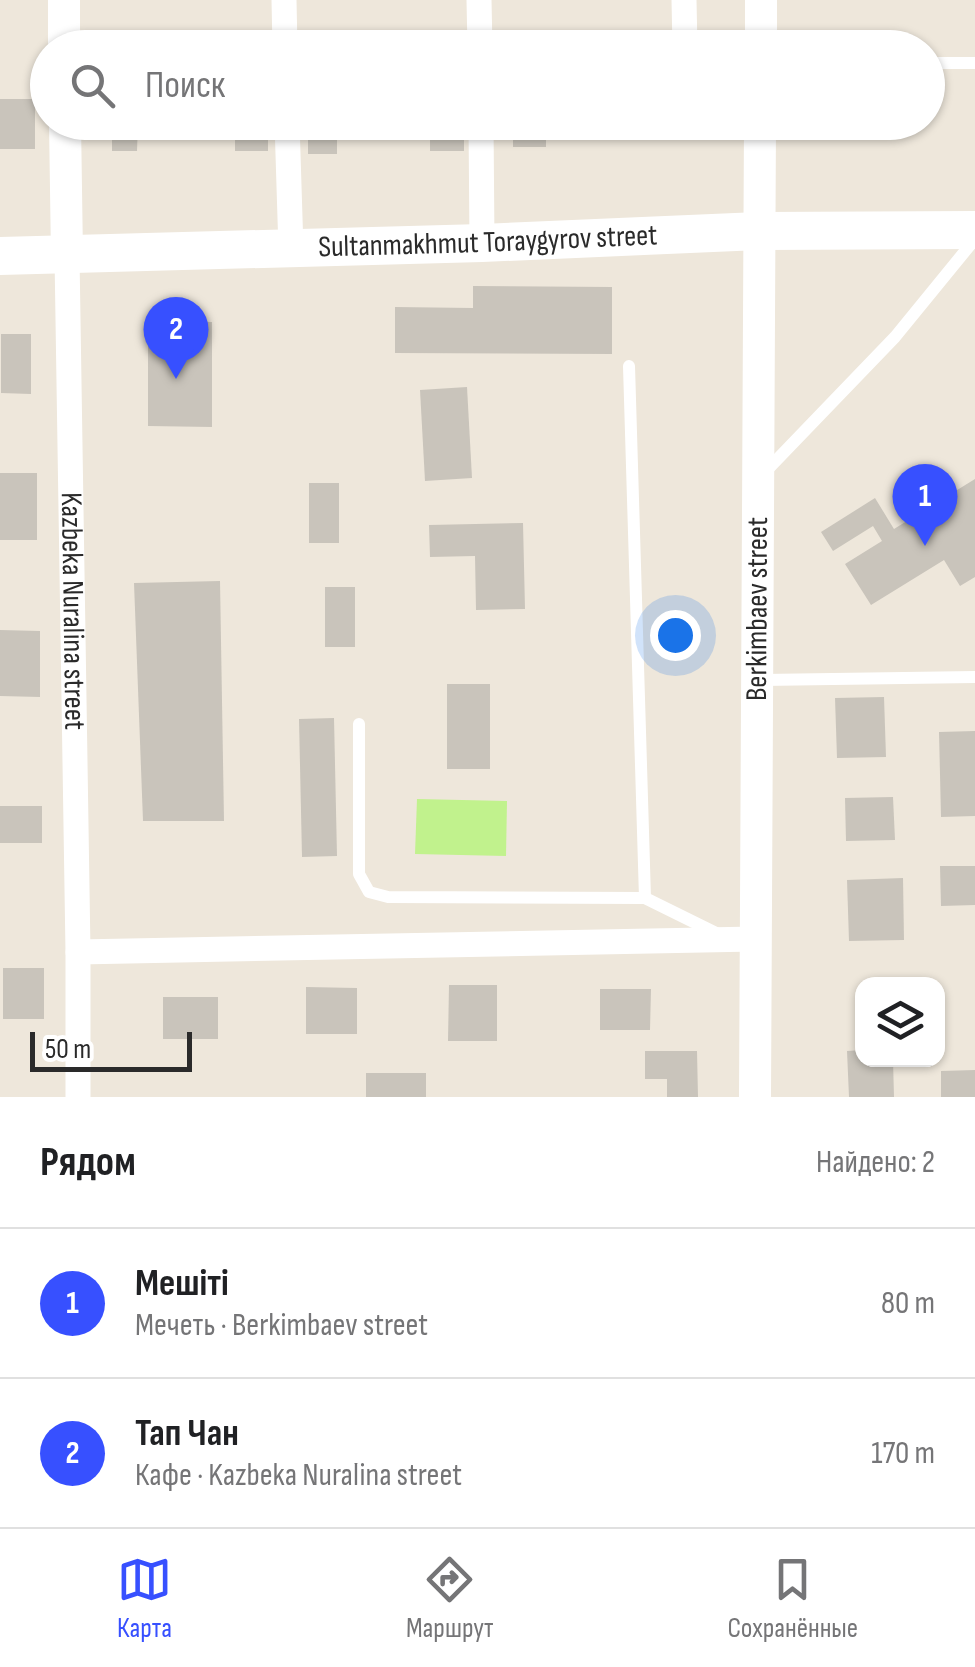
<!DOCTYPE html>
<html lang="ru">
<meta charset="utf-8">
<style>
body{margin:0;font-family:"Sofia Sans Condensed",sans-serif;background:#f6f6f6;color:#202124}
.controls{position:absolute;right:30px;bottom:30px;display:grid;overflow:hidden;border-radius:20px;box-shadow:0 2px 8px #0004}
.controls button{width:90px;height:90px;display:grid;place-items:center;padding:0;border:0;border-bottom:2px solid #e0e0e0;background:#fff;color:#202124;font:50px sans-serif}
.scale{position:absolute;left:30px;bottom:25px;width:162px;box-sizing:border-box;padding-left:10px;border:5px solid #2a2a2a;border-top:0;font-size:28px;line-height:35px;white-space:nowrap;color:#2a2a2a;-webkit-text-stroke:8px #fff;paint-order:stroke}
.you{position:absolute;left:675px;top:635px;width:35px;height:35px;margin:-25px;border:8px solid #fff;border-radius:50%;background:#1a73e8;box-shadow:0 0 0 15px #1a73e833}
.badge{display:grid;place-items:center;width:65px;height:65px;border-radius:50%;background:#3750ff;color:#fff;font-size:32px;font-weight:700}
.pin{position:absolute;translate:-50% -82px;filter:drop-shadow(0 2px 5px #0008)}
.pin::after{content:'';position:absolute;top:52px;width:35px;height:30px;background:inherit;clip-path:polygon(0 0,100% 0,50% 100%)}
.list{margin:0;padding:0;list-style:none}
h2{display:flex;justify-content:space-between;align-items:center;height:130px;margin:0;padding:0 40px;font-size:42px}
h2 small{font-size:32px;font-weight:400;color:#757577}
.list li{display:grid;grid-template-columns:65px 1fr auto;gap:30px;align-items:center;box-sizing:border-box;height:150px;padding:0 40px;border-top:2px solid #e0e0e0}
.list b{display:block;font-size:38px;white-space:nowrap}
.list p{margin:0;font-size:32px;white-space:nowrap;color:#757577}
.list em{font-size:32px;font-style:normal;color:#757577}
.icon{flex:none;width:55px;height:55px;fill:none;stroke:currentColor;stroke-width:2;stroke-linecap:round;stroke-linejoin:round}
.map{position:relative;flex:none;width:975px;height:1097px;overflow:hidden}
.search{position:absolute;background:#fff;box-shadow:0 2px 8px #0004;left:30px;right:30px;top:30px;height:110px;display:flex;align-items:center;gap:25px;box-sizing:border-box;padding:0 35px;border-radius:55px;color:#757577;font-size:38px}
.sheet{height:430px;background:#fff}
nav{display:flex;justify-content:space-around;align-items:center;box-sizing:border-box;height:140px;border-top:2px solid #e0e0e0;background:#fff;font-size:28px;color:#757577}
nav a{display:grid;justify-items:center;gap:5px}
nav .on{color:#3750ff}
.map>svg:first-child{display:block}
.pitch{fill:#c1f28d}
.building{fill:#c9c4bb}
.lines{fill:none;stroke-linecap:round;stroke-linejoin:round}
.service{stroke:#fff;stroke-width:12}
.minor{stroke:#fff;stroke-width:25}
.tertiary{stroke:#fff;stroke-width:32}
.secondary{stroke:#fff;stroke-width:38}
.labels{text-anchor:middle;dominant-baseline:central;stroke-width:8;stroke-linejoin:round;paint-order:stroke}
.street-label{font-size:30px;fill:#2a2a2a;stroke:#fff}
</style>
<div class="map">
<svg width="975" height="1097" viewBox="0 0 975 1097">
<rect width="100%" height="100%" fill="#eee7db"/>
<!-- pitch -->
<path class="pitch" d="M417,799L507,801L506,856L415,854Z"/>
<!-- building -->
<g class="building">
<rect x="596" y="38" width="39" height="10"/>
<rect x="0" y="99" width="35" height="50"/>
<path d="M112,122H138L137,151H112Z"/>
<rect x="235" y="122" width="33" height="29"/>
<rect x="308" y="122" width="29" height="32"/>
<rect x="430" y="122" width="34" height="29"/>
<rect x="513" y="122" width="33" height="25"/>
<path d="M473,286L612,287V354L395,353V307L473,308Z"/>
<path d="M148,321L212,322V427L148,426Z"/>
<path d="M1,334H31V394L1,393Z"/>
<path d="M467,387L472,478L425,481L420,390Z"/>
<rect x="0" y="473" width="37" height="67"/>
<path d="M975,479V577L960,586L944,560L871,605L845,564L882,541L873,526L833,551L821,532L875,498L894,529Z"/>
<rect x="309" y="483" width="30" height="60"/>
<path d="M523,523L525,609L476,610L475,556L430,557L429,525Z"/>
<path d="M220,581L224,821H143L134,583Z"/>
<rect x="325" y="587" width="30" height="60"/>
<path d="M0,630L40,631V697L0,696Z"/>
<rect x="447" y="684" width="43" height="85"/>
<path d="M884,697L886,757L837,758L835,698Z"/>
<path d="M334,718L337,856L302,857L299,719Z"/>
<path d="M975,731V816L941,817L939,732Z"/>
<path d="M893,797L895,840L846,841L845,798Z"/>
<rect x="0" y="806" width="42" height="37"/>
<path d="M940,866H975V905L941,906Z"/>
<path d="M903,878L904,940L849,941L847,880Z"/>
<rect x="3" y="968" width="41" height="51"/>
<path d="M449,985H497V1041H448Z"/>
<path d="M306,987L357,988V1034H306Z"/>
<path d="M600,989H651L650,1030H600Z"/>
<rect x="163" y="997" width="55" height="42"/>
<path d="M862,1050V1060H893L894,1097H849L847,1051Z"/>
<path d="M645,1051H697L698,1097H667V1079H645Z"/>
<path d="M975,1070V1097H941V1071Z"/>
<rect x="366" y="1073" width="60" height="24"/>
</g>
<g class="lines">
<!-- service -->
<g class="service">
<path d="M928,63H975"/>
<path d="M629,366L645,898L720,935"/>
<path d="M766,471L895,337L975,239"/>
<path d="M760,680L975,677"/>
<path d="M359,724V874L369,892L388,897L645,898"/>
</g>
<!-- minor -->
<g class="minor">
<path d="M284,0L285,48"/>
<path d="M479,0L480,48"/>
<path d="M684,0L685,48"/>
<path d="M287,122L291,250"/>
<path d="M481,122L482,243"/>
<path id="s1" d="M67,256L78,952V1097"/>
<path d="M78,952L755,939"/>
</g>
<!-- tertiary -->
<g class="tertiary">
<path d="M64,0V48"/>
<path d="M761,48V0"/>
<path d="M65,122L67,256"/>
<path id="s2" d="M755,1097L760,122"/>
</g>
<!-- secondary -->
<path class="secondary" id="s3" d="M0,256L482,243L759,231L975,230"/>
</g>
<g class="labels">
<!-- street labels -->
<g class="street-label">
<text stroke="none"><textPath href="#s3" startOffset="488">Sultanmakhmut Toraygyrov street</textPath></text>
<text stroke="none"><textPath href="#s1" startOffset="355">Kazbeka Nuralina street</textPath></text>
<text stroke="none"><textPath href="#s2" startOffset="488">Berkimbaev street</textPath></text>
</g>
</g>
</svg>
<div class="controls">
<button><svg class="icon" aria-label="layers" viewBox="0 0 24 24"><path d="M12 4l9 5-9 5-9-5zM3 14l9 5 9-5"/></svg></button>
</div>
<div class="scale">50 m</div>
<div class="you"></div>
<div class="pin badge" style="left:925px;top:546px">1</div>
<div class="pin badge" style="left:176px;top:379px">2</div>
<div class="search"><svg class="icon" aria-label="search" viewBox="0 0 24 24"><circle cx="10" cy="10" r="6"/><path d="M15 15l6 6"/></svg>Поиск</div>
</div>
<section class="sheet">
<h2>Рядом<small>Найдено: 2</small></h2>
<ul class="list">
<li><span class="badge">1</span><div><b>Мешіті</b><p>Мечеть · Berkimbaev street</p></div><em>80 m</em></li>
<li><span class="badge">2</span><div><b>Тап Чан</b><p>Кафе · Kazbeka Nuralina street</p></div><em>170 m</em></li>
</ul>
</section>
<nav>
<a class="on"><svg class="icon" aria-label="map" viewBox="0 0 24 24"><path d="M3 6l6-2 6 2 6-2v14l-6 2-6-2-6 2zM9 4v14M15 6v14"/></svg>Карта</a>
<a><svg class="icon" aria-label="directions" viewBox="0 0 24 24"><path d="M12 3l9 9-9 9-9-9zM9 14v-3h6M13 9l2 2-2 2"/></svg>Маршрут</a>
<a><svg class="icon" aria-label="saved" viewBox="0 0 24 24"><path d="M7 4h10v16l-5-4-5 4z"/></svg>Сохранённые</a>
</nav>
